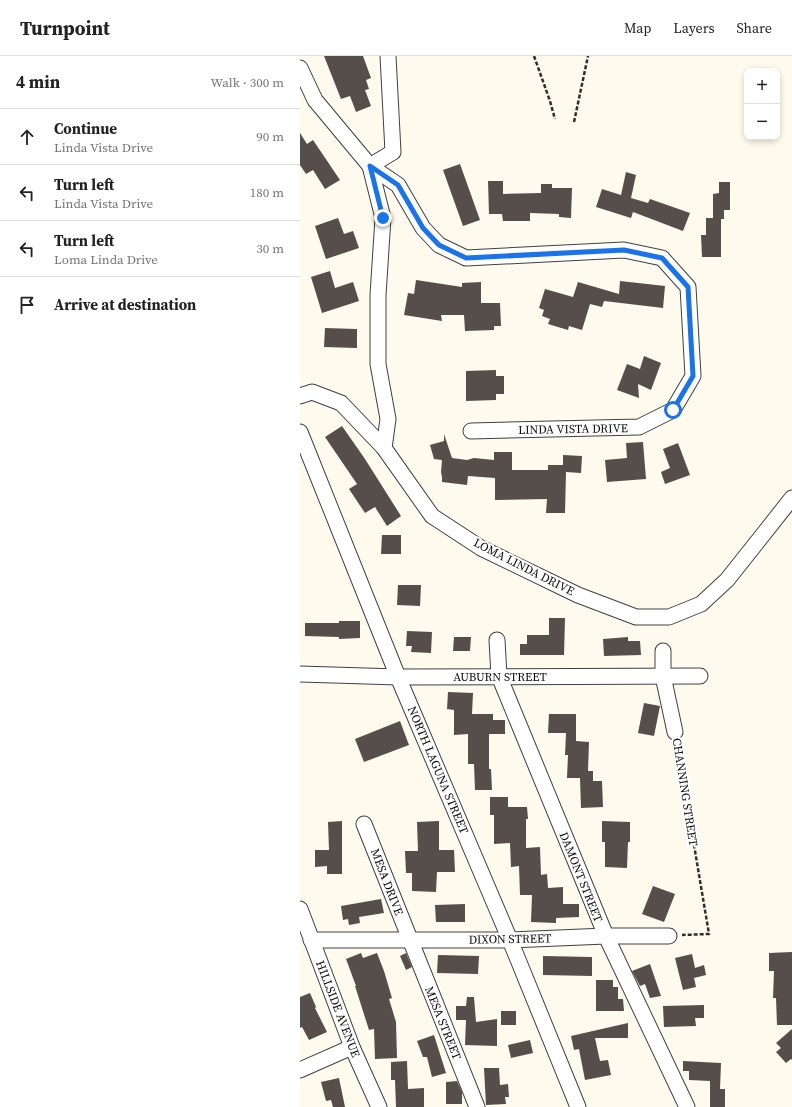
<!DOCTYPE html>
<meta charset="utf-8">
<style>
body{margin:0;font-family:"Source Serif 4",serif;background:#f2f2f2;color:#222}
.controls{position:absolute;right:12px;top:12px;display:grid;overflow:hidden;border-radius:8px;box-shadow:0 2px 6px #0003}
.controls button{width:36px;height:36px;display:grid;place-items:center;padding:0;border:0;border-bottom:1px solid #e0e0e0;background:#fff;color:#222;font:20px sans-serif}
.stop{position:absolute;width:12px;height:12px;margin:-9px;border:3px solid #1a73e8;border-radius:50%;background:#fff}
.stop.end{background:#1a73e8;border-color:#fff;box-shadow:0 1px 4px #0008}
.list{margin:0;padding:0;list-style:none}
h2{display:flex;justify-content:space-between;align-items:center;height:52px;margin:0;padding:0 16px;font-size:17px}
h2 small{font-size:13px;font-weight:400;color:#767676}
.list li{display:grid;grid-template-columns:26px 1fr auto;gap:12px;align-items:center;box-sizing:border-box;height:56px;padding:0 16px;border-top:1px solid #e0e0e0}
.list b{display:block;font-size:15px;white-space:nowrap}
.list p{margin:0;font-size:13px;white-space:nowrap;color:#767676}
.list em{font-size:13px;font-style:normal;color:#767676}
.icon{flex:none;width:22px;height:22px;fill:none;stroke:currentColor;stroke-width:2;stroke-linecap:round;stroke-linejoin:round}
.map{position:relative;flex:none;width:492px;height:1051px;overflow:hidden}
header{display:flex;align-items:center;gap:24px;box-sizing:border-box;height:56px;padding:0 20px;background:#fff;border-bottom:1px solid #e0e0e0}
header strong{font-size:19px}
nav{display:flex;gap:22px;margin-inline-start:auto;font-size:14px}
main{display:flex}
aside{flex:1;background:#fff}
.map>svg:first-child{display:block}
.building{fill:#554e4a}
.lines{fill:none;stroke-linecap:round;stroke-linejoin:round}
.street-casing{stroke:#404040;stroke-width:17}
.path{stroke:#2f2f2f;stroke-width:2.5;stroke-dasharray:4 2;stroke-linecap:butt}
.street{stroke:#fff;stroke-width:15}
.route{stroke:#1a73e8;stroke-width:5}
.labels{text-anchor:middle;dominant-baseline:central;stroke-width:4;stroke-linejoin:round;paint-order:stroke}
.street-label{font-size:12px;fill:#0d0d0d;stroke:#fff}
</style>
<header>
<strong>Turnpoint</strong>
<nav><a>Map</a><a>Layers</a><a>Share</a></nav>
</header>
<main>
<aside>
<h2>4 min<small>Walk · 300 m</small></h2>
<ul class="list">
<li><svg class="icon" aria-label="ahead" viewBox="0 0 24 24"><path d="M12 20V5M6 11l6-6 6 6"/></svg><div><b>Continue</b><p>Linda Vista Drive</p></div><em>90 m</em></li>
<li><svg class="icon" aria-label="left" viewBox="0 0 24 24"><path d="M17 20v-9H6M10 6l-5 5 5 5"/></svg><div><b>Turn left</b><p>Linda Vista Drive</p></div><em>180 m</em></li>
<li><svg class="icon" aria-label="left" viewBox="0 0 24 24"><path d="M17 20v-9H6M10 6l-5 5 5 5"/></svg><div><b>Turn left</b><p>Loma Linda Drive</p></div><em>30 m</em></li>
<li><svg class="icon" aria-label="arrive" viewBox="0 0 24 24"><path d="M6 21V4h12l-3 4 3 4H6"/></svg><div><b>Arrive at destination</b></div></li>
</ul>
</aside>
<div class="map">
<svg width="492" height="1051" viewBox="0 0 492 1051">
<rect width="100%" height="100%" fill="#fefaed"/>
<!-- building -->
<g class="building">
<path d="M24,0H63L71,22L66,24L69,33L65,34L71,50L56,56L50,40L41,43Z"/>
<path d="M0,77L7,88L13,84L40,124L25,133L13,114L6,118L0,109Z"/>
<path d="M160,108L180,164L163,170L143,114Z"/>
<path d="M326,116L336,119L331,142L348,147L350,143L390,157L383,175L333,156L331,162L296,151L302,133L321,139Z"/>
<path d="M188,125H203V138L241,137V128H252V132H272L271,162L259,161V158L230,157V165H203L202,158H189Z"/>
<path d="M419,126H430V154H424V163H421V201H402L401,179H406V162H413V138L419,137Z"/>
<path d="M38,162L44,178L53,175L59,192L26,203L15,170Z"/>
<path d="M30,215L35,232L53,226L59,245L22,257L11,221Z"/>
<path d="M116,224L162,231V227L181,226V247H200L201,270H194V274L165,275L164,259H141L142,265L104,259L108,237L114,238Z"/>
<path d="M320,225L365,230L363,252L304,245L302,251L290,248L282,274L269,270L268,274L248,268L250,263L242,260L244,254L239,252L245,233L273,241L278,226L319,238Z"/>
<path d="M25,272L57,273V292L24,291Z"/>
<path d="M344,300L361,307L351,334L338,328L339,342L317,334L327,308L340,313Z"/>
<path d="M196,314V320H204V338H196V344L166,345V315Z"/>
<path d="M42,370L65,403L101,460L87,470L75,451L65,457L49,433L57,428L25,381Z"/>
<path d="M144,378L152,402L167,404L174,402L194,404V396H212V414H248V409H263V399L282,400L281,417L266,416L265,457H246L247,443L195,444V422L168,420L167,429L142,426V421L141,416L142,404L134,403L130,389L144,385Z"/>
<path d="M343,386L346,423L307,426L305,404L327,402L326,387Z"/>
<path d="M378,387L390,419L365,428L361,416L370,412L363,393Z"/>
<path d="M82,479H101V498H81Z"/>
<path d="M98,529H121L120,550L97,549Z"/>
<path d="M249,562H265L264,599H220V588H227V579H249Z"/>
<path d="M39,565H60V582L39,583V581L5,580V567H39Z"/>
<path d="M107,575L132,576L131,597L111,596L112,590H106Z"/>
<path d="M154,581H171L170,595H153Z"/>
<path d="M328,581V585H340L341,599L304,600L303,583Z"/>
<path d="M148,636L173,637L172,658H193V664H205V678H189V713H191L192,734H175L174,708H168V678L154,679V654L147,653Z"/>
<path d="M344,647L360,650L354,680L338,677Z"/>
<path d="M249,658H276V685L289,686L288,715H293V725H302L303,751L281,752L280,722H267L268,699H265L266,677H248Z"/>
<path d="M100,665L109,689L64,706L55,683Z"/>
<path d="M190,741H208V751H227L228,763H226V792L240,791L241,819L247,818L248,832L263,831V848H279V861L256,862V867L231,866L232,839H220L219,810L211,811L210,787L194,788V759H190Z"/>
<path d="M42,765V818H27V810L15,811V794H29L28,766Z"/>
<path d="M139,765V794H154L155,816H137L136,836L112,835V817H106L105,795H118L117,766Z"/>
<path d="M302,765L330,766V786H328L327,812L305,811V786H302Z"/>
<path d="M353,830L375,838L364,866L342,858Z"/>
<path d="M81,843L84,857L59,861L60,867L49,869L48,863L43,864L41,850Z"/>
<path d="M165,848V866H136L135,849Z"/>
<path d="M492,896V969H477L476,942H473L474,915H469V897Z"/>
<path d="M61,897L63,902L77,897L84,915L92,942L89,943L96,966L97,1002L75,1003L74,973L69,974L55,930H56L46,903Z"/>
<path d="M106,897L112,911L106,914L100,900Z"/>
<path d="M392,898L395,912L404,909L406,919L394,922L396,931L383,934L375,902Z"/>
<path d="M138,899L179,900L178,918L137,917Z"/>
<path d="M243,900L292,901V920L243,919Z"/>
<path d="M350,908L361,940L350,942L345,928L340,930L332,915Z"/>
<path d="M296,924H313V931H318V943H323L324,955H296Z"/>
<path d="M10,937L16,951L15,952L27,976L9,984L2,971L0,972V941Z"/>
<path d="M167,941H174L176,966L197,963V990L165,989L166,964H156V950H166Z"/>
<path d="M404,949V962H395L396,970L364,971L363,950Z"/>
<rect x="201" y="955" width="15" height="14"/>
<path d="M328,967V982H295L300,1005L308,1004L311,1019L285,1024L279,993L274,994L271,980Z"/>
<path d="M492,973V1004L491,1003L486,1007L476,996L481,992L476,987Z"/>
<path d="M134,979L146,1017L132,1021L127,1001H123L117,985Z"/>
<path d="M230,984L233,997L211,1002L208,989Z"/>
<path d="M107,1005L108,1033L124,1032V1051H96L95,1024H91V1006Z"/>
<path d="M383,1005L421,1007L420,1033H425V1051H410V1025L389,1024V1015H383Z"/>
<path d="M184,1012H199L200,1029L208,1028L209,1041H205L206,1048L186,1049Z"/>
<path d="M39,1022L45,1051H33L31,1044L26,1045L21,1026Z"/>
<path d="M157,1025L162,1036V1048H146V1026Z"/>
</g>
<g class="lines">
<defs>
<g id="street">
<path d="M88,0L93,96L70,110L98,129L123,172L139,189L166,202L324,194L362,202L388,231L393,320L373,354L339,371L171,375"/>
<path d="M0,12L15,44L70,110L83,162L78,239V308L88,363L84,392"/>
<path d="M0,340L12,336L41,347L84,392L132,460L181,492L278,539L336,561H369L401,548L427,524L492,442"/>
<path d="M0,376L98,621L210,884L278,1051"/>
<path d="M197,584L199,620L306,880L387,1051"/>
<path d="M363,595V620L375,676"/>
<path d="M0,618L98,621L400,620"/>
<path d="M64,768L177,1051"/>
<path d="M0,853L52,991L79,1051"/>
<path d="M11,884H210L306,880H369"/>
<path d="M0,1014L52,991"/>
</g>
</defs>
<!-- street casing -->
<use href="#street" class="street-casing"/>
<!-- path -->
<g class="path">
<path d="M234,0L250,45L255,63"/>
<path d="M274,66L288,0"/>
<path d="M377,688L409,878L382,879"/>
</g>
<!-- street -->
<use href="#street" class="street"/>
</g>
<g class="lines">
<!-- route -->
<path class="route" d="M83,162L70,110L98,129L123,172L139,189L166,202L324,194L362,202L388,231L393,320L373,354"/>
</g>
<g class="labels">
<!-- street labels -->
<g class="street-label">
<text transform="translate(273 373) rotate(-1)">LINDA VISTA DRIVE</text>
<text transform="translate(224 511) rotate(27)">LOMA LINDA DRIVE</text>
<text x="200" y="621">AUBURN STREET</text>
<text transform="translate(138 714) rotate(67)">NORTH LAGUNA STREET</text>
<text transform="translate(385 736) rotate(81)">CHANNING STREET</text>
<text transform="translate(281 821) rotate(68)">DAMONT STREET</text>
<text transform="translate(87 826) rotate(69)">MESA DRIVE</text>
<text transform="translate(210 883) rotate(-1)">DIXON STREET</text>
<text transform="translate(38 953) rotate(69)">HILLSIDE AVENUE</text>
<text transform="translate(143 967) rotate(68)">MESA STREET</text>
</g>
</g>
</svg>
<div class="controls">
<button>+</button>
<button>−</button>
</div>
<div class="stop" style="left:373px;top:354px"></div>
<div class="stop end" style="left:83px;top:162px"></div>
</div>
</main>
